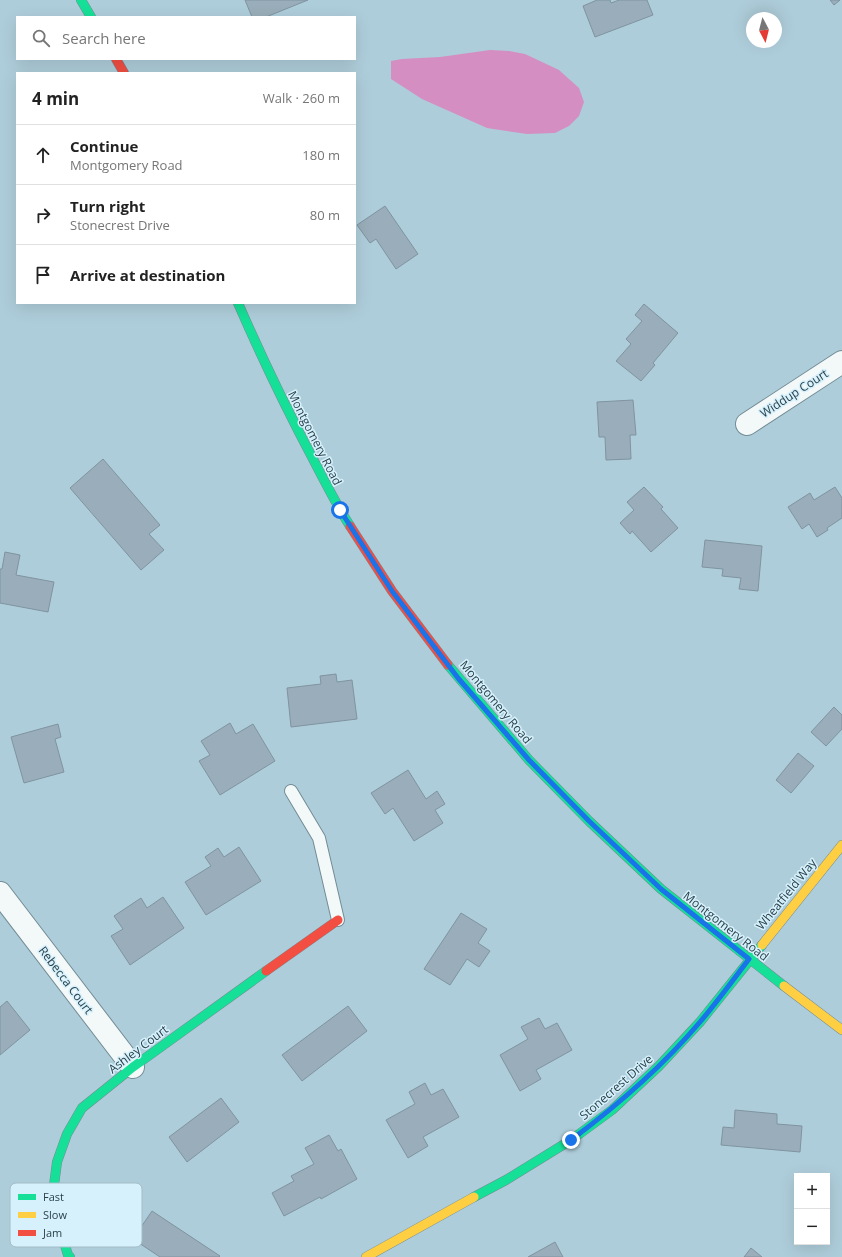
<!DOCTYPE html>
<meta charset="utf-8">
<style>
body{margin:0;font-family:"Open Sans",sans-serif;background:#f6f6f6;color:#222}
.controls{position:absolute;right:12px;bottom:12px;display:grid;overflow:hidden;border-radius:0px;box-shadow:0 4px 16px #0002}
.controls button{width:36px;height:36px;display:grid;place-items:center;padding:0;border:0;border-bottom:1px solid #e0e0e0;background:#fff;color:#222;font:20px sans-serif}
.compass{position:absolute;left:746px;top:12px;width:36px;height:36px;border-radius:50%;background:#fff;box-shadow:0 4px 16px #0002;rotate:173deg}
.stop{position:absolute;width:12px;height:12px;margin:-9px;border:3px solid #1a73e8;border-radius:50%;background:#fff}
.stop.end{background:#1a73e8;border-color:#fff;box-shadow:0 1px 4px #0008}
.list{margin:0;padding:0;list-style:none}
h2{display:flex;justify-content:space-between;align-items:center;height:52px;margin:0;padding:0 16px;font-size:17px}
h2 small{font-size:13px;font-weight:400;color:#767676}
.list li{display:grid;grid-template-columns:26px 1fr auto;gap:12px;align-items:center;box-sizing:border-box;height:60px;padding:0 16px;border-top:1px solid #e0e0e0}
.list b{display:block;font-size:15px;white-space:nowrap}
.list p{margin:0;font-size:13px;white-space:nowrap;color:#767676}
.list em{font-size:13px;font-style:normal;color:#767676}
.icon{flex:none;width:22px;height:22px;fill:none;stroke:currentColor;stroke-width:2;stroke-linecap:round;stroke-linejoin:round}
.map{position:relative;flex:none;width:842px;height:1257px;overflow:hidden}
.search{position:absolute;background:#fff;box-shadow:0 4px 16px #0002;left:16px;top:16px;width:340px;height:44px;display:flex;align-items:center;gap:10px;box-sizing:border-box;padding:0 14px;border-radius:0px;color:#767676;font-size:15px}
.panel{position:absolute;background:#fff;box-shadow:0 4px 16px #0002;left:16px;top:72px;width:340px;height:232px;border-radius:0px}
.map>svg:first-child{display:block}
.water{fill:#d48ec2}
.building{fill:#99aeba;stroke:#7f94a0}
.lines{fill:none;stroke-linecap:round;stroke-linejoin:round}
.lane-casing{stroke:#738c95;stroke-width:14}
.street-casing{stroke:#738c95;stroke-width:24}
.fast-casing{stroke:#738c95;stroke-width:10}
.slow-casing{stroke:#738c95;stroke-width:10}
.jam-casing{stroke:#738c95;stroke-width:10}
.lane{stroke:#f3f8f9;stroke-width:12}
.street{stroke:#f3f8f9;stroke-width:22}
.fast{stroke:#16e098;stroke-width:9}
.slow{stroke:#ffcf43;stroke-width:9}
.jam{stroke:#f24e42;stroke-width:9}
.route{stroke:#1a73e8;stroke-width:5}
.labels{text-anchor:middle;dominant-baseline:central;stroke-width:3;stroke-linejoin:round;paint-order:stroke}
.street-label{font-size:12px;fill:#283f48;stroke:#d6f1fc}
.key{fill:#d6f1fc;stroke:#a2bcc6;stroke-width:1}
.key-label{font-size:11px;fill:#283f48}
</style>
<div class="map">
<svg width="842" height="1257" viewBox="0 0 842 1257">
<rect width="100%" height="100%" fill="#aecdda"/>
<!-- water -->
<path class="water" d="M490,50L509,51L525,54L559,70L579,88L584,102L579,116L569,126L555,133L527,134L487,128L422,99L391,79V61L402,59L440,57Z"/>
<!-- building -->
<g class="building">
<path d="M245,0H308L266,17H252Z"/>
<path d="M597,0H610L611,3L619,0H647L653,15L595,37L583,6Z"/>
<path d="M830,0H840L834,5Z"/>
<path d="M385,206L418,254L396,269L376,239L370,243L357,225Z"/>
<path d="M644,304L678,333L653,363L655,365L641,381L616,361L631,344L626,339L642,321L635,315Z"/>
<path d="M633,400L636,435H630L631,459L606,460L605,437H599L597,402Z"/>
<path d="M103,459L160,525L149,534L164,550L141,570L70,488Z"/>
<path d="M644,487L663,507L661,509L678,528L651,552L632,531L630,534L620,523L634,510L627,502Z"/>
<path d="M835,487L842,498V518L827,528L828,530L817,537L809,524L802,529L788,507L810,493L814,500Z"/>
<path d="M705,540L762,546L758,591L739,589L741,578L722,576L723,569L702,567Z"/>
<path d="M5,552L20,555L16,575L54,582L48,612L0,603V569H2Z"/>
<path d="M336,674L337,682L352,680L357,719L291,727L287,688L321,684L320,676Z"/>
<path d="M834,707L842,715V729L826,746L811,732Z"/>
<path d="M230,723L236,734L253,724L275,761L220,795L199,761L210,755L201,741Z"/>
<path d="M58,724L61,737L55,739L64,772L24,783L11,737Z"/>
<path d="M798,753L814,766L791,793L776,780Z"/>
<path d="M408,770L426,799L437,791L445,804L435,810L443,823L414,841L393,808L385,814L371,793Z"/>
<path d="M239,847L261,881L206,915L185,882L211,866L205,857L218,848L224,857Z"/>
<path d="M163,897L184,928L130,965L111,936L123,929L114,916L141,898L147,908Z"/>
<path d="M461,913L487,929L478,943L490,951L479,967L467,959L450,985L424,969Z"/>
<path d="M7,1001L30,1030L0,1055V1007Z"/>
<path d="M348,1006L367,1031L302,1081L282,1055Z"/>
<path d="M539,1018L545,1029L557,1023L572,1050L536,1070L541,1079L520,1091L500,1055L528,1039L521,1027Z"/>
<path d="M425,1083L431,1095L443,1089L459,1117L423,1137L428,1146L408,1158L386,1120L415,1104L409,1092Z"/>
<path d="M221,1098L239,1122L187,1162L169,1137Z"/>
<path d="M735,1110L777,1114V1124L802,1126L800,1152L721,1145L723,1127L734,1128Z"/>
<path d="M329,1135L338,1151L341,1149L357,1179L321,1199L320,1197L284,1216L272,1193L294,1181L291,1176L314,1164L305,1148Z"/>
<path d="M152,1211L220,1256L219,1257H160L133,1239Z"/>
<path d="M555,1242L563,1257H528Z"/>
<path d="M751,1248L762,1257H744Z"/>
</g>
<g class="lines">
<defs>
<path id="lane" d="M291,791L319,838L338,920"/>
<g id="street">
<path d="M747,424L842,362"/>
<path d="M0,893L133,1067"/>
</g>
<g id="fast">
<path d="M81,0L91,17"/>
<path d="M238,303C261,356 286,408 313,459C325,482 336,504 350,526"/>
<path d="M448,665L529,760L589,821L661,889L784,986"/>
<path d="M474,1197L506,1180L571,1140L612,1110L659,1066L700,1022L762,945"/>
<path d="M70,1257L68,1255L58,1223L53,1193L57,1162L67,1134L82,1108L133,1067L266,971"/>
</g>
<g id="slow">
<path d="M762,945L842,845"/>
<path d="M784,986L842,1030"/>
<path d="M366,1257L474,1197"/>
</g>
<g id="jam">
<path d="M116,59L124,73"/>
<path d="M350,526L392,591L448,665"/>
<path d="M266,971L338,920"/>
</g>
</defs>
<!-- lane casing -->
<use href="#lane" class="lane-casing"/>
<!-- street casing -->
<use href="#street" class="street-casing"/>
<!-- fast casing -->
<use href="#fast" class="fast-casing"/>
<!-- slow casing -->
<use href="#slow" class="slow-casing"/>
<!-- jam casing -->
<use href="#jam" class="jam-casing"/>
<!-- lane -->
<use href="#lane" class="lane"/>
<!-- street -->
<use href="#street" class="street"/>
<!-- fast -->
<use href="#fast" class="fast"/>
<!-- slow -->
<use href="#slow" class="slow"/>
<!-- jam -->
<use href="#jam" class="jam"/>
</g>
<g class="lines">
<!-- route -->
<path class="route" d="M340,510L392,591L458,678L529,760L589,821L661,889L749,959C733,980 717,1002 700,1022C662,1067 618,1105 571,1140"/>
</g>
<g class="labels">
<!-- street labels -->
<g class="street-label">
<text transform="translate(794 393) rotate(-33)">Widdup Court</text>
<text transform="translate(315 438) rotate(63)">Montgomery Road</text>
<text transform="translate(496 702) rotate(50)">Montgomery Road</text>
<text transform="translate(786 894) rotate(-51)">Wheatfield Way</text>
<text transform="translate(726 926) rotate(38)">Montgomery Road</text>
<text transform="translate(66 980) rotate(53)">Rebecca Court</text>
<text transform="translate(138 1049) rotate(-37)">Ashley Court</text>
<text transform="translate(616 1087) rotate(-41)">Stonecrest Drive</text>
</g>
</g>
<!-- legend -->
<rect x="10" y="1183" width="132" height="64" rx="6" class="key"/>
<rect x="18" y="1194" width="18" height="6" fill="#16e098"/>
<rect x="18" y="1212" width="18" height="6" fill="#ffcf43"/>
<rect x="18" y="1230" width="18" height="6" fill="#f24e42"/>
<g class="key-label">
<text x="43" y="1201">Fast</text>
<text x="43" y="1219">Slow</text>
<text x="43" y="1237">Jam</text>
</g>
</svg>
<div class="controls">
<button>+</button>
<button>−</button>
</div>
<svg class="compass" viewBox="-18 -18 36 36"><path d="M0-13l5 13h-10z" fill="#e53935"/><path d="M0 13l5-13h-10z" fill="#767676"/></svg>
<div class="stop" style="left:340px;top:510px"></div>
<div class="stop end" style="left:571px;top:1140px"></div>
<div class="search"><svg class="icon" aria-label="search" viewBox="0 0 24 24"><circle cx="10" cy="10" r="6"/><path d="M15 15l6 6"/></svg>Search here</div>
<section class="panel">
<h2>4 min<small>Walk · 260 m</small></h2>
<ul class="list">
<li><svg class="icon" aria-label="ahead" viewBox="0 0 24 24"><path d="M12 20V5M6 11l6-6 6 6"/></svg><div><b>Continue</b><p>Montgomery Road</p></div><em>180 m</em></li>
<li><svg class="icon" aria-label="right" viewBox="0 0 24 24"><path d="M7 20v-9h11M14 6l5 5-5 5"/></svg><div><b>Turn right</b><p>Stonecrest Drive</p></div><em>80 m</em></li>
<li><svg class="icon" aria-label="arrive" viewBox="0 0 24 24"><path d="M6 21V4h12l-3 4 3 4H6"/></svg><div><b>Arrive at destination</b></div></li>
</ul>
</section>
</div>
